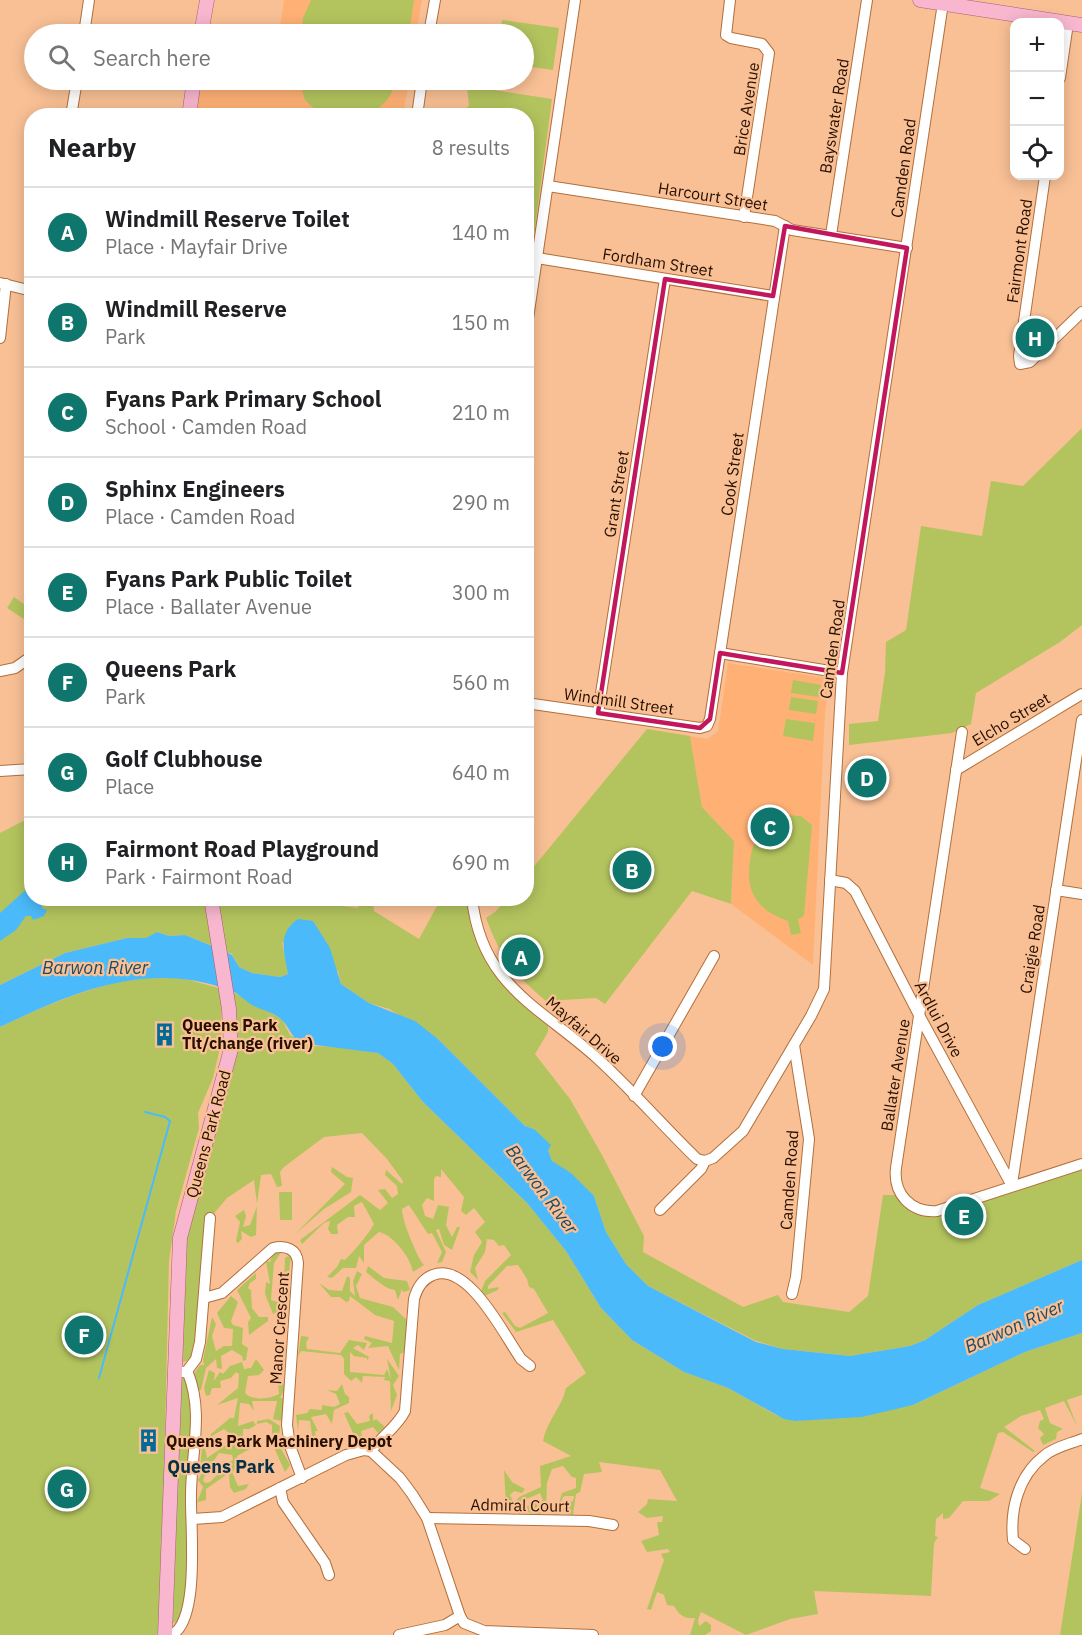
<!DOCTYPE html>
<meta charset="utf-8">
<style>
body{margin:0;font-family:"IBM Plex Sans",sans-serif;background:#f6f6f6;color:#202124}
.controls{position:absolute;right:18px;top:18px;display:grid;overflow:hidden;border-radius:12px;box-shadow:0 3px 15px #0003}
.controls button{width:54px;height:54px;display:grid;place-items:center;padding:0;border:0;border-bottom:2px solid #e0e0e0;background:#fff;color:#202124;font:30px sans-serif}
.you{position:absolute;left:663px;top:1047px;width:21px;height:21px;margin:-15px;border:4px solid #fff;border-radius:50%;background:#1a73e8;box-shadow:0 0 0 9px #1a73e833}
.badge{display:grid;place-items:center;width:39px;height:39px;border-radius:50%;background:#0f766e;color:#fff;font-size:20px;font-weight:700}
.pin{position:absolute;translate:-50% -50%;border:3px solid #fff;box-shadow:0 2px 6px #0006}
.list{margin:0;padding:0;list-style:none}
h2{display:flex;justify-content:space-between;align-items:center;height:78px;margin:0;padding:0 24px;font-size:26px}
h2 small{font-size:20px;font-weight:400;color:#757577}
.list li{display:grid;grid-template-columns:39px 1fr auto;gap:18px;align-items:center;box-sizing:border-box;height:90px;padding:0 24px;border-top:2px solid #e0e0e0}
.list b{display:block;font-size:22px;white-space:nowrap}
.list p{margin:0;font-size:20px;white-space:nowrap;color:#757577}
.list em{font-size:20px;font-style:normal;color:#757577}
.icon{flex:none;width:33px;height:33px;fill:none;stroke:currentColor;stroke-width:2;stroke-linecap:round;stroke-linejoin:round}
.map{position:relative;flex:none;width:1082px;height:1635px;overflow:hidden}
.search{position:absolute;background:#fff;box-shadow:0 3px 15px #0003;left:24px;top:24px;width:510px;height:66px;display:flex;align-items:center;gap:15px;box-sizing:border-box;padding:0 21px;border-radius:33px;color:#757577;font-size:22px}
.panel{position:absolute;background:#fff;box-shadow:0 3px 15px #0003;left:24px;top:108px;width:510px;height:798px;border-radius:24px}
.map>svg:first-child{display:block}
.built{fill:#ffb175}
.green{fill:#b3c45e}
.water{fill:#4bbafa}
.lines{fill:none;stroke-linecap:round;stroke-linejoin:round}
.stream{stroke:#4bbafa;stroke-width:2}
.minor-casing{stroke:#b26f3a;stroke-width:12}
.major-casing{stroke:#ac5d72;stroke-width:15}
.minor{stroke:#fff;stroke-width:10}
.major{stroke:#f8b7cf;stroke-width:14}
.marked{fill:none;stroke:#c2185b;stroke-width:4.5;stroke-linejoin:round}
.labels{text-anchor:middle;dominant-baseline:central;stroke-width:4.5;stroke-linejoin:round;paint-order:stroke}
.street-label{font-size:16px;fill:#280f00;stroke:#f9c095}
.poi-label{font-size:16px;font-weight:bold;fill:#280f00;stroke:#f9c095;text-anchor:start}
.water-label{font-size:18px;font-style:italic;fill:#1d4a64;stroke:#f9c095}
.neighbourhood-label{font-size:18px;font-weight:bold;fill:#053046;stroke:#f9c095}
</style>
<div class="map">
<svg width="1082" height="1635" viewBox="0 0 1082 1635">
<rect width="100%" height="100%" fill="#f9c095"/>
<!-- built -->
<g class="built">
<path d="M284,0H422L416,34H279Z"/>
<path d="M200,80L270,88L272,80H409L403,115L195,116Z"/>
<path d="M728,663L827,678L829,681L825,713L813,965L731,904L734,841L702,807L690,736L708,739L718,731Z"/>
</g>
<!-- green -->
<g class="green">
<path d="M311,0H414L409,34H301L303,18Z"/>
<path d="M502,20L559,28L553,70L524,66V34H500Z"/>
<path d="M299,80H399L387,100L370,116L321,115L305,100Z"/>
<path d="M467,86L552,99L530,265H526V116L456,115L469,106Z"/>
<path d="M1032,319L1049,330H1054V333L1027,357L1024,352L1029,320Z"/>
<path d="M1082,428V625L1060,642L976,693L971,724L952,733L849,745V724L878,721L885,672L886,642L906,630L921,526L982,536L991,481L1023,486Z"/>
<path d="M14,597L31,609L30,623L7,608Z"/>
<path d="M793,680L821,685L819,697L791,693Z"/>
<path d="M791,697L818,701L816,714L789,710Z"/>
<path d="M786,719L815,723L813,741L783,736Z"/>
<path d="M647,729L690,736L702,807L734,841L731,904L692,891L605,1004L596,998L546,1001C513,973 501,958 486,918L495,912L507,899L526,898L527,875Z"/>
<path d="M786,815L801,816L812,825L804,916L798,919L801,933L791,935L788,921C758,911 745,892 750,861C751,852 754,841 760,834C767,825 776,820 786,815Z"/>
<path d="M31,817L32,898H343L342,906L358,908L360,899H373L374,911L419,939L437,906L438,899H468C474,962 503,986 548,1026V1032L535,1054L570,1099L602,1155L644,1236L643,1252L743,1307L778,1295L783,1302L849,1312L868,1296L883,1195H895L912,1213L936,1216L1082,1170V1260L978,1305L925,1340L910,1346L850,1356L783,1349L756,1341L648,1286L626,1264L606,1232L594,1196L552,1161L548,1150L534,1129L525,1126L438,1039L389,1009L369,1003L341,984L338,971L282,942L288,974L280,977L252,973L239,967L232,954L222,950L185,935L169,936L157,932L147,938H127L65,953L0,985V833Z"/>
<path d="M155,977L186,979L222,989L221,1044L213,1078L198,1113L199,1128L176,1211L169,1262L161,1606L157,1635H0V1027C49,1004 100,981 155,977Z"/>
<path d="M229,990L282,1019L290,1035L312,1046L344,1047L378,1053L393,1064L423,1102L527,1203L566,1251L601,1308L632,1340L684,1372L728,1388L776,1415L795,1421L913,1405L1025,1352L1082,1333V1395L1067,1400L1077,1426L1064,1401L1045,1408L1050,1423L1063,1429L1057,1432L1056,1439L1043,1445L1040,1438L1044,1434L1038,1428L1040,1421L1044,1419L1040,1410L1021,1416L1004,1427L1035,1451L1033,1452L1003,1432L998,1433L980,1488L1000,1494L989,1501H963L949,1518L943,1519V1513L936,1519L935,1536L938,1537L934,1543L931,1596L814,1591L818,1614L790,1619L746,1635L701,1612L698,1620L699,1626L706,1621L711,1625V1631L705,1635H690L695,1618C684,1619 679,1615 674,1606L667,1605L664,1595L657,1592L651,1610L647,1609L664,1560L661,1554L670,1552L668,1549L647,1552L641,1541L659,1535L657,1522H662L663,1516L647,1518L638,1512L647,1504L648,1499L677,1501L660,1470L599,1462L602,1472L584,1474L580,1492L576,1494L573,1515L566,1514V1510L557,1516L553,1514L554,1510L566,1508L567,1503L573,1501L574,1496H564L558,1506L562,1493L576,1488V1478L572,1477L563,1466L552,1469L547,1483L546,1510L538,1515L528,1512L527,1506L543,1500L540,1493L520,1502L518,1508L524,1513L519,1514L511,1508L507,1514L501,1512L506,1505L504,1470L512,1482L525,1489L522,1493L514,1491L510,1495L514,1503L519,1497L541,1487L540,1466L571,1456L543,1441C546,1422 562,1407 566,1388L586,1373L553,1320L516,1332L502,1313L505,1312L515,1326L520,1328L548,1313L534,1289L529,1287L527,1279L518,1265L507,1266L488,1286V1289L499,1287L498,1290L484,1296L481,1291L485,1281L511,1255L504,1245L499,1246L494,1240L487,1239L485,1252L475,1268L478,1280L470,1272L474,1255L482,1242L475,1232L485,1222L474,1208L466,1215L461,1211L464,1197L441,1169V1177L436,1176L434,1179V1201L427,1198L422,1205L425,1216L433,1219L438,1205L449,1207L446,1225L452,1237L457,1227H460L452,1250L444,1245L439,1229L436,1230L446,1252L442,1262L437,1263L442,1252L432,1233L428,1234L409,1205L402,1209C401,1218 418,1260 424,1265L413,1272C411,1258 393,1235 379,1232L364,1245V1263L359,1256L356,1268H343L332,1278L327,1277L337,1267L341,1259L345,1260C354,1251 368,1235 374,1224L362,1202L354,1206L355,1217H348L337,1225L338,1234H331L328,1229L330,1221L324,1223L302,1244L300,1240L360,1195L380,1210L388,1203L378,1190L385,1189L392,1198L398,1194L397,1186L385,1175L386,1170L402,1184L403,1181L387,1159L362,1133L324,1137L284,1167L280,1172L282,1186L277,1187L271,1174L261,1175L257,1204L254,1180L227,1198L210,1218L194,1353L189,1360L183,1362L180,1356L184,1238L231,1069Z"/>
<path d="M332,1167L347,1177L353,1178L351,1192L324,1209L294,1235L345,1184L331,1172Z"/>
<path d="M279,1192H292V1220H280Z"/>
<path d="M257,1206L256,1235L251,1237L241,1231L242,1239L238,1243L236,1241L240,1222L235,1216L244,1210L246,1216L243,1227L250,1225Z"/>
<path d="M278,1250L280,1254L274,1263L271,1300L283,1304L285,1258L288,1256L291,1258C287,1275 292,1292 286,1307L273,1314L265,1294L266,1282L270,1284L266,1261L270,1262L274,1251Z"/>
<path d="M368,1266L384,1278L407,1281L410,1290L403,1292L402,1289L398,1300L395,1290C385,1289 375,1279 366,1272Z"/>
<path d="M357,1271L362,1274L356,1286L360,1298L393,1307L409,1322L405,1352L400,1354L399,1370L388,1346L368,1348L372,1343L364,1339L365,1336L392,1343L394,1321L375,1315L350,1296L349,1301L346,1302L340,1297H331L319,1283L329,1290L342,1291L347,1276L350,1278V1291L355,1296L353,1281Z"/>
<path d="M256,1273V1279L250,1283L248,1288L251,1290L252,1308L259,1317H268V1321L249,1335L248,1322L251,1318L237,1290Z"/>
<path d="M231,1296L238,1302L231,1321L233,1325L243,1328L242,1344L248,1348L246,1360L243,1361L242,1356L232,1350L221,1356L222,1369L217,1368L216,1359L206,1368L201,1390H197L194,1374L200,1365H204L203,1360L212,1317L216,1324L212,1336L216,1351L224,1346H232L233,1329L224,1328L217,1313Z"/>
<path d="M301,1336L309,1337L306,1343L307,1349L340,1353L349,1340L367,1343L364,1350L358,1345L353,1348L369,1357L367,1361V1358L354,1356L350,1352V1372L384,1375L387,1369L391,1379L387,1359L399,1376L393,1385L397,1395L391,1411L390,1381L384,1380L385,1377L363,1376L362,1383L356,1377L351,1381L344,1374V1359L341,1355L301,1351L298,1356Z"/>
<path d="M256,1359L264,1370L259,1375L248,1376L245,1393C252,1401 270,1399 279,1394L278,1383L283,1381L285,1389L280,1398H284L283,1418L281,1421L273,1419L277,1401H252L254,1411L249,1404L240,1403L238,1426L253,1421L256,1425L249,1429H243V1441L250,1449L237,1456L239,1466L232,1472L238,1486L249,1484L246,1489L234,1493L230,1487L229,1475H226L206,1489V1500L197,1502L203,1487L198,1480L203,1471H207L203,1480L205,1483L210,1482L225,1467L223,1465L233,1460L232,1455L219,1453L212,1463L200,1469L202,1448L205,1449L207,1458L229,1443V1433L224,1429L210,1437L211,1434L230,1418H234L238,1398L217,1405L238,1388L239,1374L236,1372L231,1378L220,1381L221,1388H212L210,1395L206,1396L204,1388L209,1370L215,1373L214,1381L220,1372L223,1374L230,1366L242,1362L244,1369L251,1368Z"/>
<path d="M180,1374H185L193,1402L186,1547L187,1596L179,1621L173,1623Z"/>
<path d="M342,1384L345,1394L349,1397V1403L334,1410L332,1424L326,1414L311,1417L318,1431H315L316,1440L313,1442L310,1421L299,1420L298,1431L296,1415L307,1413L310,1409L322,1410V1405L334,1407L340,1404L336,1394L327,1390L337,1391Z"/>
<path d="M348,1412L357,1424L370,1421L369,1416L373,1413V1421L376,1419L385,1427L378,1433L373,1427L361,1431L362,1437L367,1439L363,1444L357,1442L344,1413Z"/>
<path d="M269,1419L280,1426L279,1436L283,1445L280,1447L290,1465L285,1472L272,1443V1425L266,1422L257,1424V1421Z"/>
<path d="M1082,1493V1635H1060Z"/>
</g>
<!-- water -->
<g class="water">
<path d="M31,885L32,898L46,899L41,903L42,908L47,910L44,916L33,920L31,916H26L16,930L0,941V913Z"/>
<path d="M298,919L313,921L330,948L341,984L369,1003L415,1021L438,1039L525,1126L534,1129L551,1145L548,1150L552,1161L571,1173L594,1196L606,1232L626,1264L648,1286L756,1342L783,1349L850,1356L910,1346L925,1340L978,1305L1082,1260V1333L1025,1352L913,1405L862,1417L795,1421L784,1419L728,1388L684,1372L632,1340L601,1308L566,1251L527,1203L423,1102L393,1064L378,1053L300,1043C290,1035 288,1025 281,1019C273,1012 261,1010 252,1005C244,1000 237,992 229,990C147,960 74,992 0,1027V985L65,953L127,938H146L157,932L169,936L185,935L222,950L232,955L239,967L252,973L280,977L288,974C284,952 277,933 298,919Z"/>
</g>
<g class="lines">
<!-- stream -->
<path class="stream" d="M99,1378L170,1121L165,1117L145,1112"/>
<defs>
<g id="minor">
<path d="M730,0L726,35L731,38L762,44L769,53L744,217"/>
<path d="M84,34L89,0"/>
<path d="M429,34L435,0"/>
<path d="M1060,78L1068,23"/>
<path d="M71,116L77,80"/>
<path d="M417,116L422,80"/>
<path d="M1045,176L1019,356L1020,364L1030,362L1082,312"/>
<path d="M548,186L775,221L792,230L907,248"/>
<path d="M831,235L867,0"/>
<path d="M537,258L773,296"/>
<path d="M0,283L32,291"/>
<path d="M526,332L575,0"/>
<path d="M0,338L6,284"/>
<path d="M720,653L842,673"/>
<path d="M0,671L15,668L32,656"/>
<path d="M526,703L700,728L707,726L710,719L785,226"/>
<path d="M598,713L665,279"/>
<path d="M962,732L896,1168C893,1194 911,1213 937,1211L1082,1164"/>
<path d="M956,770L1082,694"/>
<path d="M0,771L32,769"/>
<path d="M830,880L846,883L855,891L919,1015L1011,1184"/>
<path d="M1056,890L1082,894"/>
<path d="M472,898C481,985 539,1006 597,1058C632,1090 663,1126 697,1159L705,1161"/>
<path d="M634,1096L714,956"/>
<path d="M1012,1184L1082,720"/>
<path d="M660,1210L701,1169L705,1161L713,1158L743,1131L811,1016L824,989L842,673L943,3"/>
<path d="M792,1294L796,1277L809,1139L794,1045"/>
<path d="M204,1298L222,1293L273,1248C286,1245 297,1249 298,1263L287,1425L290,1446L302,1478"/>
<path d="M187,1371L196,1359L200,1342L210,1218"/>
<path d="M371,1451C381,1437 397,1427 405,1411L414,1299C417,1288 422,1279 433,1275C468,1261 504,1335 521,1359L530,1366"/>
<path d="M280,1488L283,1502L325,1563L329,1575"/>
<path d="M427,1518L589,1521L613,1525"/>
<path d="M193,1519L222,1517L346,1455L364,1450L371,1451L400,1478L412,1494L427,1518L460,1616"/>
<path d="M1025,1549L1013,1540C1010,1510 1018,1476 1044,1456C1054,1447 1070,1444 1082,1439"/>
<path d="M171,1635C201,1622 190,1522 191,1495C191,1453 204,1413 188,1373L174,1370"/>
<path d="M399,1635L445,1625L460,1616L464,1623L484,1631L593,1635"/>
</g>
<g id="major">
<path d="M920,0L1082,25"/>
<path d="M201,34L207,0"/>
<path d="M189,116L194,80"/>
<path d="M165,1635L180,1238L231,1049L229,1009L211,898"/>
</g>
</defs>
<!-- minor casing -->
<use href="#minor" class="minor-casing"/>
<!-- major casing -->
<use href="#major" class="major-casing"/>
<!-- minor -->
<use href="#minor" class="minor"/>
<!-- major -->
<use href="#major" class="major"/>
</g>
<!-- marked area -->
<path class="marked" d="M785,226L907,248L842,673L720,653L710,719L700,728L598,713L665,279L773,296Z"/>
<!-- icons -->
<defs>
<symbol id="building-bare" viewBox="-9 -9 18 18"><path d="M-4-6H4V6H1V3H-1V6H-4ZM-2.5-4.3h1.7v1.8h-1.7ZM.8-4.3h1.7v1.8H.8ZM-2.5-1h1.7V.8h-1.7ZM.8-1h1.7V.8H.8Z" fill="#036a97" stroke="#f9c095" stroke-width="2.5" paint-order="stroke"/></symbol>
</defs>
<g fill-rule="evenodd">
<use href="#building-bare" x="148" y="1018" width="33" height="33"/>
<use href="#building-bare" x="132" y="1424" width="33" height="33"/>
</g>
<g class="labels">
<!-- street labels -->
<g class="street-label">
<text transform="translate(746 109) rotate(-81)">Brice Avenue</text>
<text transform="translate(834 116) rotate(-81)">Bayswater Road</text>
<text transform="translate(903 168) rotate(-82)">Camden Road</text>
<text transform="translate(713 196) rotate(9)">Harcourt Street</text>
<text transform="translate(1019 251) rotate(-82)">Fairmont Road</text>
<text transform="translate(658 262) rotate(9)">Fordham Street</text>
<text transform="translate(732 474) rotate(-82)">Cook Street</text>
<text transform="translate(616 494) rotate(-81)">Grant Street</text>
<text transform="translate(832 649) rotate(-82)">Camden Road</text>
<text transform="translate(619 701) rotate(8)">Windmill Street</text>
<text transform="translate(1011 719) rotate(-31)">Elcho Street</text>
<text transform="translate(1032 949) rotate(-81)">Craigie Road</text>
<text transform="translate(939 1019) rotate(62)">Ardlui Drive</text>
<text transform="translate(584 1030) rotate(41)">Mayfair Drive</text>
<text transform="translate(895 1075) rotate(-81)">Ballater Avenue</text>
<text transform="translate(208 1134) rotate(-75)">Queens Park Road</text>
<text transform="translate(789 1180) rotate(-86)">Camden Road</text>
<text transform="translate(279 1328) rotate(-86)">Manor Crescent</text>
<text transform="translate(520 1505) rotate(1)">Admiral Court</text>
</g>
<!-- poi labels -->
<g class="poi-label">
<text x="182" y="1025">Queens Park<tspan x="182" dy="18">Tlt/change (river)</tspan></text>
<text x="166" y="1441">Queens Park Machinery Depot</text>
</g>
<!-- water labels -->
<g class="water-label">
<text x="95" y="967">Barwon River</text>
<text transform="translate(542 1189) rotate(53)">Barwon River</text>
<text transform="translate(1014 1326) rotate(-24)">Barwon River</text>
</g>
<!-- neighbourhood labels -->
<g class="neighbourhood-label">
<text x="221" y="1466">Queens Park</text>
</g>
</g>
</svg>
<div class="controls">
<button>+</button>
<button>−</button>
<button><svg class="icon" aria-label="locate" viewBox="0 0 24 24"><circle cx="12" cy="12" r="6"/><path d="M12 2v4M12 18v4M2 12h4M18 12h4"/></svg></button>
</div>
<div class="you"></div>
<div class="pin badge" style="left:521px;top:957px">A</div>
<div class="pin badge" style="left:632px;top:870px">B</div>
<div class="pin badge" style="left:770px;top:827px">C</div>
<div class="pin badge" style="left:867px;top:778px">D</div>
<div class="pin badge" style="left:964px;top:1216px">E</div>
<div class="pin badge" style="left:84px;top:1335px">F</div>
<div class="pin badge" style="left:67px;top:1489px">G</div>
<div class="pin badge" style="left:1035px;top:338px">H</div>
<div class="search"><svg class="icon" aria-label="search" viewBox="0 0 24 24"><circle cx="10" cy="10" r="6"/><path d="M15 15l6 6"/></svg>Search here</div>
<section class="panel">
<h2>Nearby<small>8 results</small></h2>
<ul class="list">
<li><span class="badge">A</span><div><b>Windmill Reserve Toilet</b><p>Place · Mayfair Drive</p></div><em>140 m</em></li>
<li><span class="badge">B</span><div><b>Windmill Reserve</b><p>Park</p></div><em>150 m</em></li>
<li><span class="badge">C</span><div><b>Fyans Park Primary School</b><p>School · Camden Road</p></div><em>210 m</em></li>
<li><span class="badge">D</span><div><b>Sphinx Engineers</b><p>Place · Camden Road</p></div><em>290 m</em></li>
<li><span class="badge">E</span><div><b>Fyans Park Public Toilet</b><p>Place · Ballater Avenue</p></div><em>300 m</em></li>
<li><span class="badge">F</span><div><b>Queens Park</b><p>Park</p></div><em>560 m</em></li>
<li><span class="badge">G</span><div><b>Golf Clubhouse</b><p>Place</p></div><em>640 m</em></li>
<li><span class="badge">H</span><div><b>Fairmont Road Playground</b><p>Park · Fairmont Road</p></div><em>690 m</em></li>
</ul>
</section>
</div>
